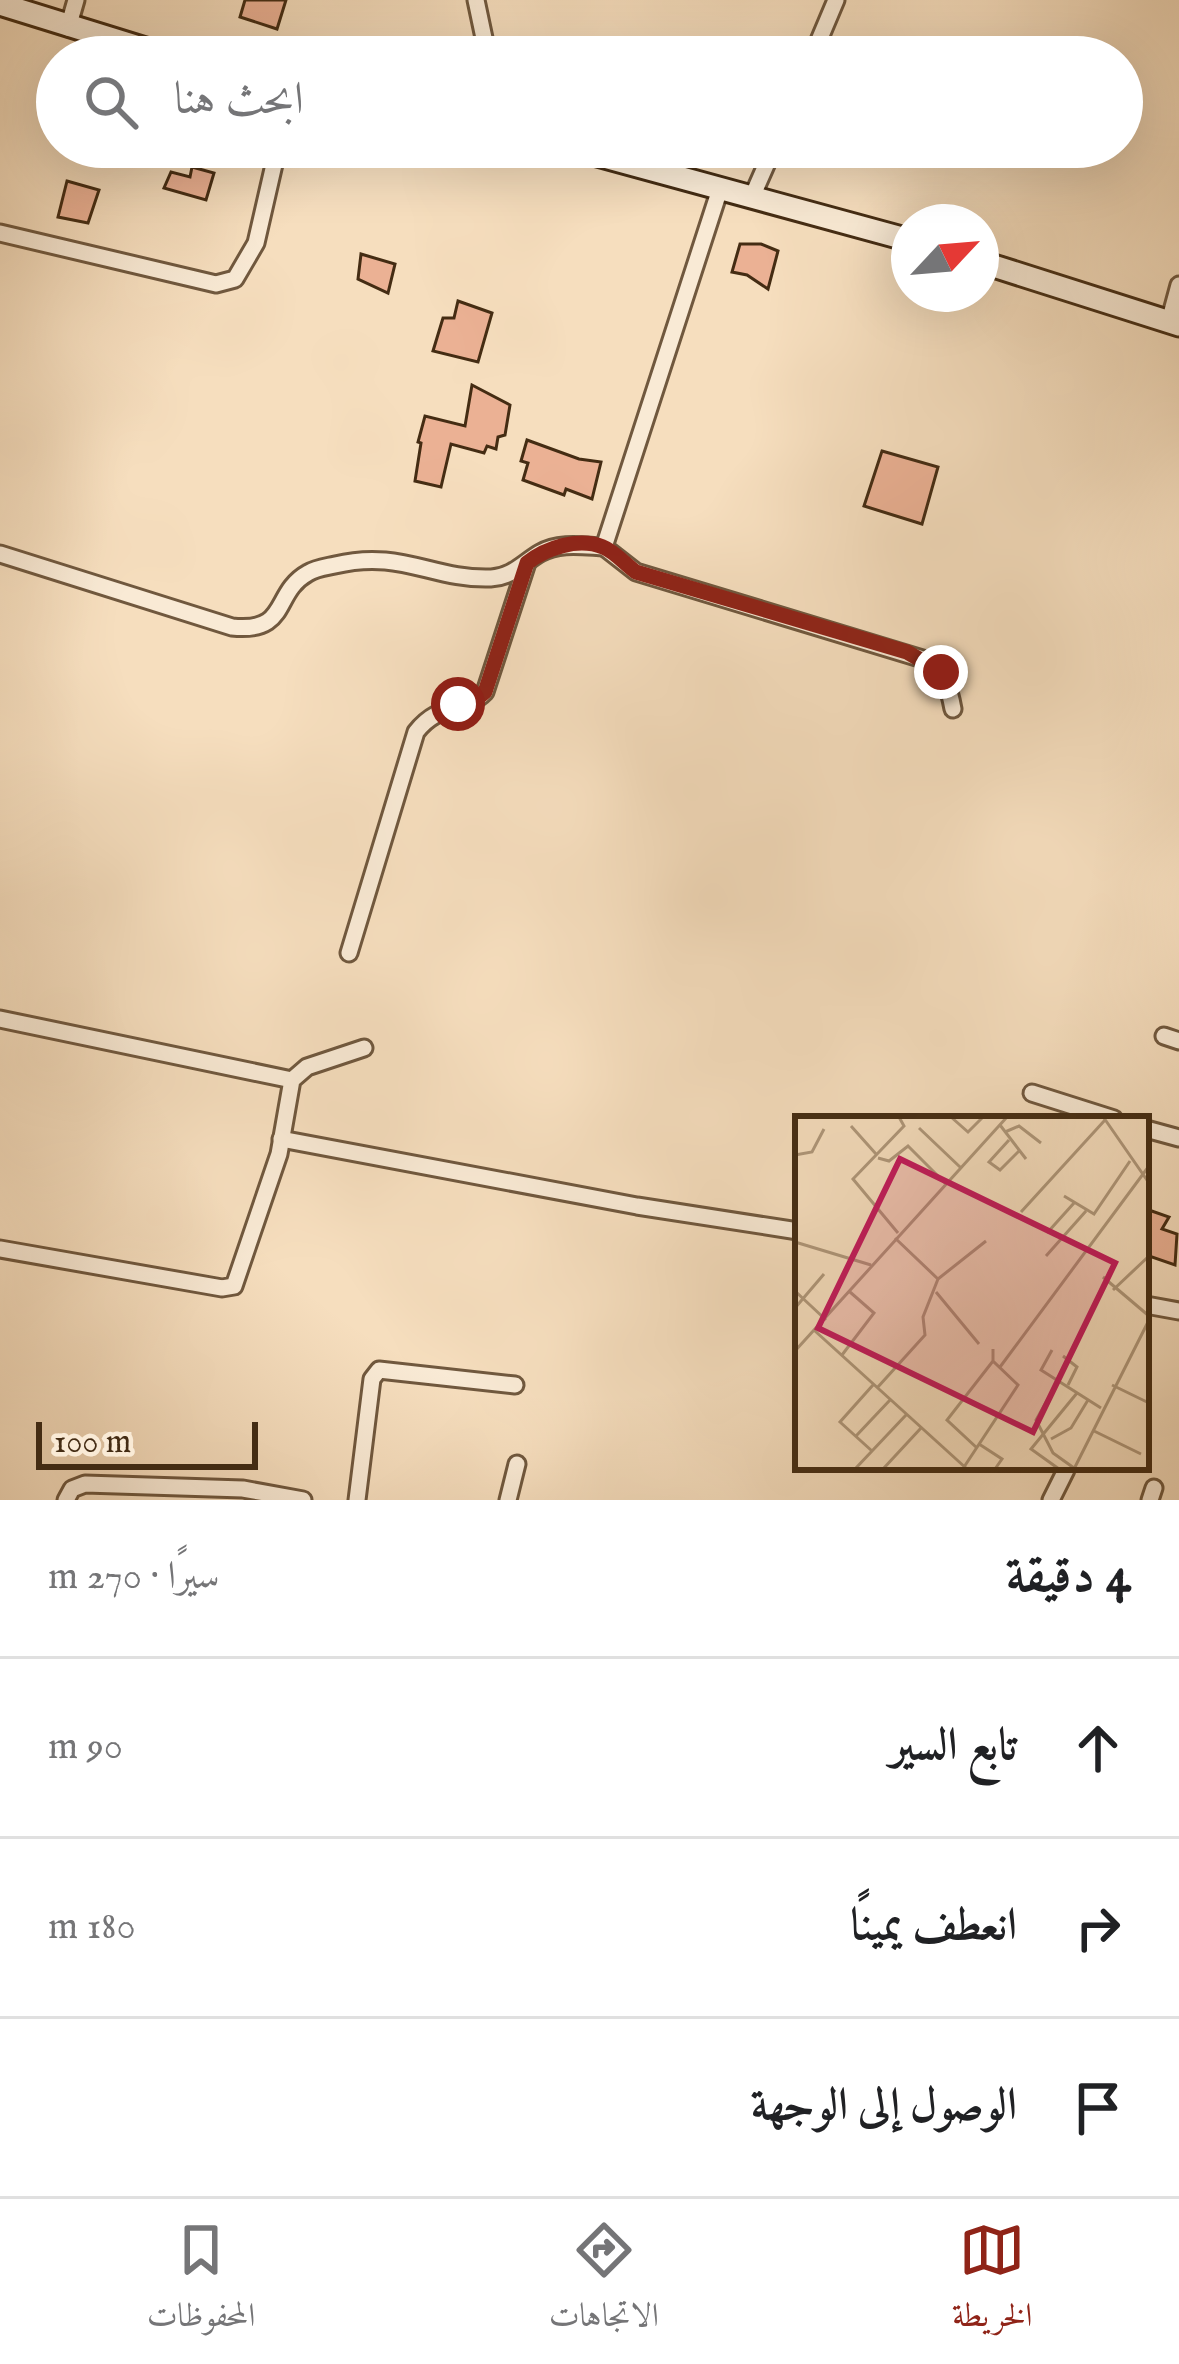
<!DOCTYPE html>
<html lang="ar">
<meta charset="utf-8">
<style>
body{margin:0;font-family:"IM FELL English",Amiri,serif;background:#f6f6f6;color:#202124;direction:rtl}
.compass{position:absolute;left:891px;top:204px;width:108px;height:108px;border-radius:50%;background:#fff;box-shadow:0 12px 48px #0002;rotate:64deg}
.scale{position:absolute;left:36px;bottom:30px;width:222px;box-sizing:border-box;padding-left:12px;border:6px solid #442c13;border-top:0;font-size:33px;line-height:42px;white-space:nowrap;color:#442c13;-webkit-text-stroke:9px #f9ead5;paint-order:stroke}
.stop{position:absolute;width:36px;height:36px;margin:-27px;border:9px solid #8f2418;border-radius:50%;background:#fff}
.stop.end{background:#8f2418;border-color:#fff;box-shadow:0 3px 12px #0008}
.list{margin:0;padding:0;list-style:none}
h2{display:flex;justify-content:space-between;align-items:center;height:156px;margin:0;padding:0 48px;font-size:51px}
h2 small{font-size:39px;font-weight:400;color:#757577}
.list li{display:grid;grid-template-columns:78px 1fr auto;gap:36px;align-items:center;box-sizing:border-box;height:180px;padding:0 48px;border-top:3px solid #e0e0e0}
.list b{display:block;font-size:45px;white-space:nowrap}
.list em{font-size:39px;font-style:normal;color:#757577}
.icon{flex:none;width:66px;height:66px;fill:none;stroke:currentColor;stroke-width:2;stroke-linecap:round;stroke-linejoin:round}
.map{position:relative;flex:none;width:1179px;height:1500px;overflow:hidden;direction:ltr}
.search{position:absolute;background:#fff;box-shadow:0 12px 48px #0002;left:36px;right:36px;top:36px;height:132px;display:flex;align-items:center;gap:30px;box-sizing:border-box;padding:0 42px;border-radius:66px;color:#757577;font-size:45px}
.sheet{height:696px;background:#fff}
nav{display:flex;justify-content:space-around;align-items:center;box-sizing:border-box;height:168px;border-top:3px solid #e0e0e0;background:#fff;font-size:33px;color:#757577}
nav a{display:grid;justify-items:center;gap:6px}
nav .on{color:#8f2418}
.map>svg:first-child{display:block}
.building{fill:#ebb194;stroke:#442c13;stroke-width:3}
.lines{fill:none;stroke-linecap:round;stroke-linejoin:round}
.street-casing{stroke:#70583e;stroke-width:21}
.secondary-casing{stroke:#442c13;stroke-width:27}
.street{stroke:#f9ead5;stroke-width:15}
.secondary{stroke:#f9ead5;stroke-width:21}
.route{stroke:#8f2418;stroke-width:15}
.inset-road{fill:none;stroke:#af977a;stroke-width:3}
.view{fill:#c2185b;fill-opacity:0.15;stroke:#c2185b;stroke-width:6}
.inset-edge{fill:none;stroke:#442c13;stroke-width:6}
</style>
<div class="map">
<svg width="1179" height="1500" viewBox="0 0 1179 1500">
<rect width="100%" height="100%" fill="#f6debe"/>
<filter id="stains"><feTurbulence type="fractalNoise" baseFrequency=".00167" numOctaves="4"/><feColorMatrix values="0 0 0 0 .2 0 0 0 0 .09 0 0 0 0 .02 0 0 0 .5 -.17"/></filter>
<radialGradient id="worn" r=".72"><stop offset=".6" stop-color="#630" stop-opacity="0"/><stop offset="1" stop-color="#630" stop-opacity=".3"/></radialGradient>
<!-- building -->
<g class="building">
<path d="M245,0H286L277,29L240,17Z"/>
<path d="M192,167L214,173L206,200L164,188L171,172L190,177Z"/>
<path d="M67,181L99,190L88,223L58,217Z"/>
<path d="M740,244H761L778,251L768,289L747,275L732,272Z"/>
<path d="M361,254L395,264L388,293L358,279Z"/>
<path d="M458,301L492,313L478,362L433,351L443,318H454Z"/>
<path d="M472,385L510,405L505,435L498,437L496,449L487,446L484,453L451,444L441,487L415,481L421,443L418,442L425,416L465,426Z"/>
<path d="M527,440L579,459L601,462L592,499L566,489L564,495L523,480L528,463L521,461Z"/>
<path d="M882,451L938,467L922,524L864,506Z"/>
<path d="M1146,1209L1169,1217L1162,1229L1177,1234L1175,1265L1146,1255Z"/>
</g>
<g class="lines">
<defs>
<g id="street">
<path d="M476,0L488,57"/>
<path d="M68,28L76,0"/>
<path d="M812,57L836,0"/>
<path d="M720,189L604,547L636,572L926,660C945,675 949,687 953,709"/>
<path d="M752,197L774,147"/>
<path d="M0,233L216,284L235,279L256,243L278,147"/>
<path d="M1169,322L1179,285"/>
<path d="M0,554L232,627C290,633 272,593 308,573C316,568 326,567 335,565C401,549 432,580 491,578C512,577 523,563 540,553C559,542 583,546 604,547"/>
<path d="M349,953L416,732C439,702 466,712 485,692L527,563"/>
<path d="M0,1019L292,1080"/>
<path d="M1164,1036L1179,1041"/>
<path d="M1032,1093L1114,1119"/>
<path d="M1146,1129L1179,1138"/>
<path d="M281,1139L637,1206L798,1231"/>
<path d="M0,1249L222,1288L234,1286L279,1154L292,1080L307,1067L364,1048"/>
<path d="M1146,1305L1179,1311"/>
<path d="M66,1500L72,1489L85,1484L243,1489L303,1500"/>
<path d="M357,1500L372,1379L379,1370L515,1385"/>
<path d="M508,1500L517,1464"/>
<path d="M1051,1500L1066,1470"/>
<path d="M1150,1500L1154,1488"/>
</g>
<g id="secondary">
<path d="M0,4L171,57"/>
<path d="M568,147L909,240"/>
<path d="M981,262L1179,325"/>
</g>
</defs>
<!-- street casing -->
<use href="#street" class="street-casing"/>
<!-- secondary casing -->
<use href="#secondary" class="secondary-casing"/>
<!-- street -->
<use href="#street" class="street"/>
<!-- secondary -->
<use href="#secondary" class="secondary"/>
</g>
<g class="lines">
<!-- route -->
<path class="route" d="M458,704L473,702L485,692L527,563C546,548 578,537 603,547C614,551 626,565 636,572L907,652L941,672"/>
</g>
<!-- overview -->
<g transform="translate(795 1116)">
<rect width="354" height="354" fill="#f6debe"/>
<path class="inset-road" d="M156,1L173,16L187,2M309,2L354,67M205,9L231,43M56,10L81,38M124,12L165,51M210,16L224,10L246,27M214,24L194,46L205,54L224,35M0,39L17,36L29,13M83,42L94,45L113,30L150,67M269,80L299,98L335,45M226,96L310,4M103,117L58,63L109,10L104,1M252,117L279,87M100,122L143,163L191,125M0,126L76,149M251,140L291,95M308,161L354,200M318,174L354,140M0,175L31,204M141,176L184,228M0,192L29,158M20,215L172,353M257,234L246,254L306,292M0,235L212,1M47,239L79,197L55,176M268,240L282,251L273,269M205,251L354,50M263,265L241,304L258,337L279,352M317,269L354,287M82,272L130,219L128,201L143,163M297,314L346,338M61,320L95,284M256,323L276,312L293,284M184,328L207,343L200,353M182,332L152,304L198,245M77,335L45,306L78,269M169,351L223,269L198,245V233M60,353L111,299M88,353L126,312M264,353L236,333L282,277M279,353L354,204"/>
<path class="view" d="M105,43L320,147L238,316L23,212Z"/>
<rect width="354" height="354" class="inset-edge"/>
</g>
<rect width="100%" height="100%" filter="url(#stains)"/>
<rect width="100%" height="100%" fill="url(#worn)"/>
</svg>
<svg class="compass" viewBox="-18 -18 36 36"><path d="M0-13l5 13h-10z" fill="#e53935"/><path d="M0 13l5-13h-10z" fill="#757577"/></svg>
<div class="scale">100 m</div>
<div class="stop" style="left:458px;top:704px"></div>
<div class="stop end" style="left:941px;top:672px"></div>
<div class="search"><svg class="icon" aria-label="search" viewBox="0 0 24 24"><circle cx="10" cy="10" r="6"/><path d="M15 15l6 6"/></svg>ابحث هنا</div>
</div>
<section class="sheet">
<h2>4 دقيقة<small>سيرًا · 270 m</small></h2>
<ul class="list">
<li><svg class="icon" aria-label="ahead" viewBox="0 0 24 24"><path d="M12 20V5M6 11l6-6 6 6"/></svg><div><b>تابع السير</b></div><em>90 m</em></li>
<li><svg class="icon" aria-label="right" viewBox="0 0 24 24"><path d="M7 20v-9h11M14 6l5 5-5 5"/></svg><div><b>انعطف يمينًا</b></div><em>180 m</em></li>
<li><svg class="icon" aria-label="arrive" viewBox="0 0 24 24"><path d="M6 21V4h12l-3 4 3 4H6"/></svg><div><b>الوصول إلى الوجهة</b></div></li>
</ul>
</section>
<nav>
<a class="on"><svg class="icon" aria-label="map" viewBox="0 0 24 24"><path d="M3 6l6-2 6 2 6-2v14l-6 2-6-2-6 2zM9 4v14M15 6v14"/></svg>الخريطة</a>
<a><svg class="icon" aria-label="directions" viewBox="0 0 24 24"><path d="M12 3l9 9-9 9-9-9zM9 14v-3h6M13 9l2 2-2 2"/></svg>الاتجاهات</a>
<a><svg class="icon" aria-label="saved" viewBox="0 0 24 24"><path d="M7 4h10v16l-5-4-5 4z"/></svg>المحفوظات</a>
</nav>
